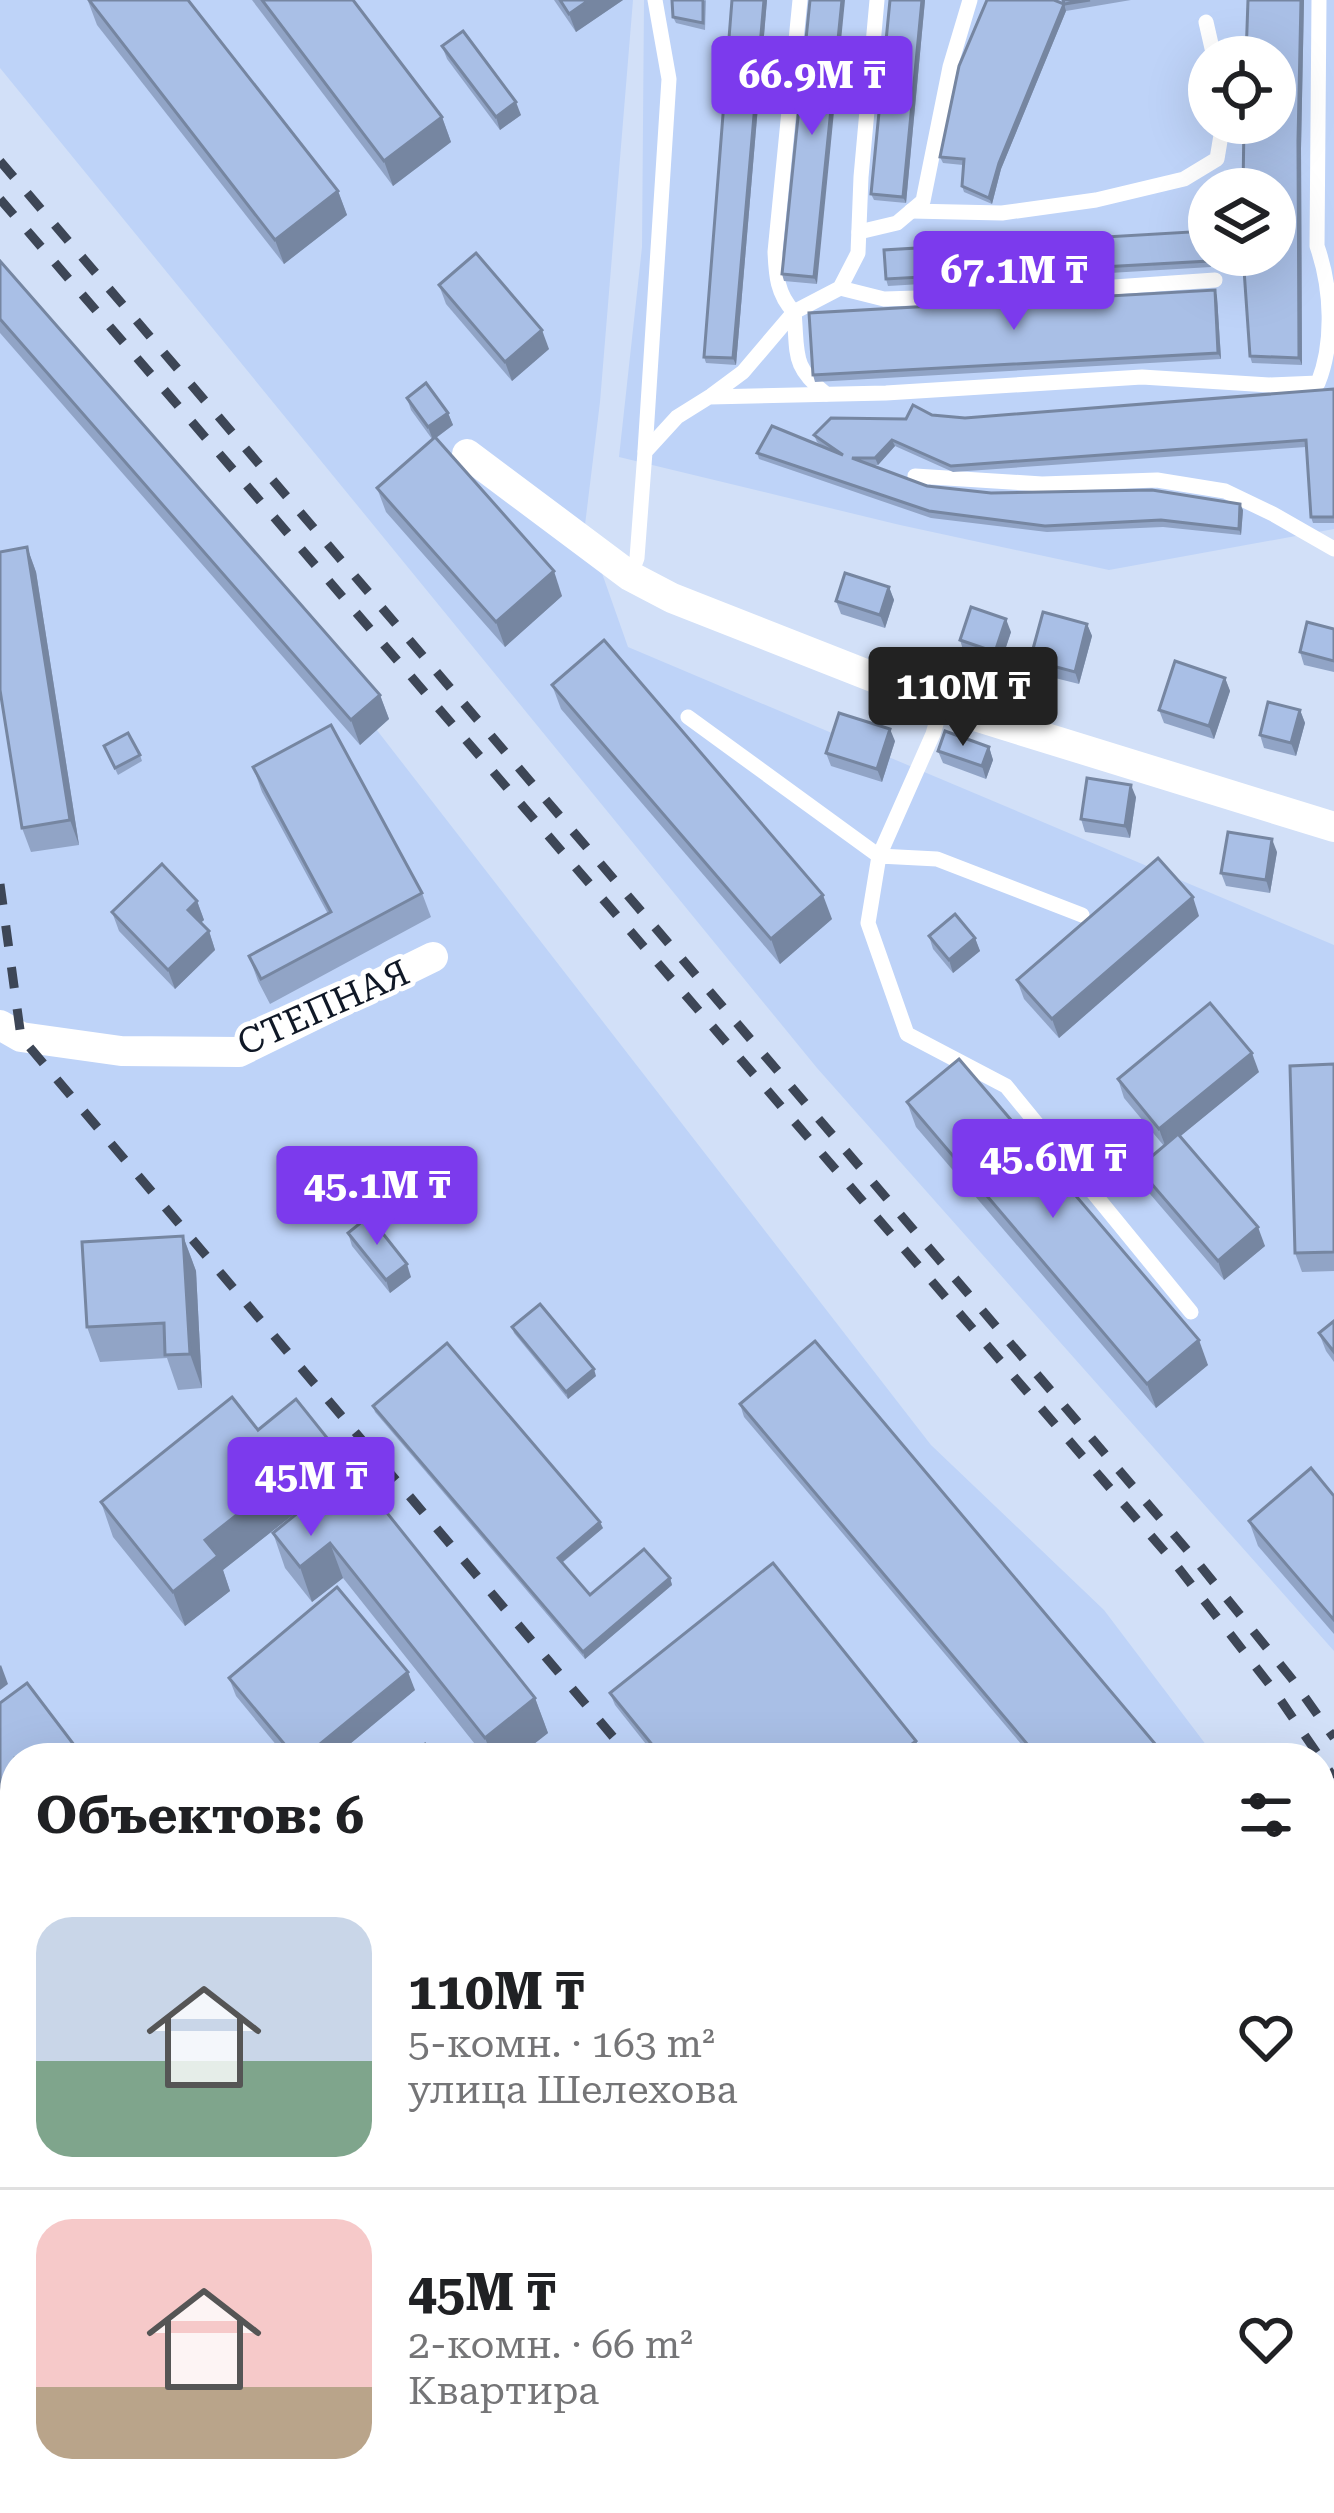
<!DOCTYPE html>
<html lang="ru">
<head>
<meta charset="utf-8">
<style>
	body { margin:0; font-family:"Roboto Serif",serif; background:#f6f6f6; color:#202124; height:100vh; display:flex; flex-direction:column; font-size:45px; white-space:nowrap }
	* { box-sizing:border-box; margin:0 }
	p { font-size:39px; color:#757577 }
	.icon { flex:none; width:66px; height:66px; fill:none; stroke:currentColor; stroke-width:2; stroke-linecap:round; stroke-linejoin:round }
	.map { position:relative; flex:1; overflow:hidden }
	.sheet { position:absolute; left:0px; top:1743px; width:1335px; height:771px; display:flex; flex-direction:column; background:#fff; border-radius:48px 48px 0 0; box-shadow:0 12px 48px #0002 }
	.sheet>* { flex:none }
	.controls { position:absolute; left:1188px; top:36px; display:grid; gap:24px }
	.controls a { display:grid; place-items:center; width:108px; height:108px; border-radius:50%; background:#fff; box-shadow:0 12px 48px #0002; font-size:60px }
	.price { position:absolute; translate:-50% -102px; padding:0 27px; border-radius:12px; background:#7c3aed; color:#fff; font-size:39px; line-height:78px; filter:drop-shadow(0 3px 6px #0008) }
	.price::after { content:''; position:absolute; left:50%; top:72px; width:36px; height:27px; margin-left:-18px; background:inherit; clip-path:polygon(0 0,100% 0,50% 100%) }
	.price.selected { background:#222; color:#fff }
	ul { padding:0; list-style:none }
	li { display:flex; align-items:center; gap:36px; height:300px; padding:0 36px }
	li+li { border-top:3px solid #e0e0e0 }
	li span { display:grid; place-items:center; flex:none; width:336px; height:240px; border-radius:36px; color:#555 }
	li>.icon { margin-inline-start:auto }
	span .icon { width:144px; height:144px; fill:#fffc; stroke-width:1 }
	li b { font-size:51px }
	h2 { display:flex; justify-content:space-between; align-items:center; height:144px; padding:0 36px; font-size:51px }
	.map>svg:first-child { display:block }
</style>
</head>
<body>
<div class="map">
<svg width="1334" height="2513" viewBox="0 0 1334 2513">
	<rect width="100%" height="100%" fill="#d2e0f8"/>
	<g fill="#bed3f8" fill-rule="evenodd">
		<polygon points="0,0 633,0 600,402 585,525 628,647 1334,945 1334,1651 817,1068 0,68"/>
		<path d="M 644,0 L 1334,0 L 1334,529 L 1109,570 L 900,525 L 619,457 L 642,247 ZM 1209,57 L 1275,57 L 1275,123 L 1209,123 ZM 1209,189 L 1275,189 L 1275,255 L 1209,255 Z"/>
		<polygon points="0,291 335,676 931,1445 1104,1610 1216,1758 15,1758 15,1941 0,1926"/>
		<polygon points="1320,1896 1334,1914 1334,2398 1320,2409"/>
		<polygon points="608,2499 1201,2499 1183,2513 623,2513"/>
	</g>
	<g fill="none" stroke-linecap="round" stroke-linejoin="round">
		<g stroke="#fff" stroke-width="15">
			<path d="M 800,0 L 775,252 C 776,275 777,294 794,312 C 798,354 791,366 826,394"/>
			<polyline points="1206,22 1214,57"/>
			<polyline points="911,211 1002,213 1096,200 1184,179 1217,159 1223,123"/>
			<polyline points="859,232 897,223 923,201 950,67 970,0"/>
			<polyline points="840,288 884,299 985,296 1215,280"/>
			<polyline points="712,395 743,372 794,312 840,288 858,253 861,177 877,0"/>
			<polyline points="645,451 669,79 655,0"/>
			<polyline points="915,476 1042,484 1157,480 1225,491 1273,514 1334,549"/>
			<path d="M 630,576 L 637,558 L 645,452 L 677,417 L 709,397 L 886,393 L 1142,377 L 1269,385 L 1318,383 C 1334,343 1332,289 1317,246 L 1319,0"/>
			<polyline points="688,717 879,856 933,734 942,704"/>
			<polyline points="1082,915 937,859 879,856 868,923 907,1034 1006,1086 1191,1312"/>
			<polyline points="0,2011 15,2028"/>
			<polyline points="433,2499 445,2513"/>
			<polyline points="1088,2499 1099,2513"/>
			<polyline points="493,2513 509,2499"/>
		</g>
		<g stroke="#fff" stroke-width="30">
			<polyline points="467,454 630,576 672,598 962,712 1334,827"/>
			<polyline points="0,1025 21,1037 121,1051 239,1052 433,957"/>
		</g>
		<g stroke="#fff" stroke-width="36">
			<polyline points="0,2327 15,2344"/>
			<polyline points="149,2499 161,2513"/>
		</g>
		<g stroke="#3d4656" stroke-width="9" stroke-dasharray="21 21" stroke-linecap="butt">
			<polyline points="0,161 1194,1558 1292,1679 1334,1738"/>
			<polyline points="0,199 1177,1566 1273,1689 1334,1778"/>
			<polyline points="0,884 21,1037 631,1758"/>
		</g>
	</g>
	<g fill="#91a4c6">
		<polygon points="252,0 353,0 442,117 451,142 393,186"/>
		<polygon points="554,0 623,0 576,32"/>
		<polygon points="706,0 705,30 676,23 673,17"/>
		<polygon points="732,0 767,0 736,365 706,363 704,357"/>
		<polygon points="810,0 817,284 784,281 782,274"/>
		<polygon points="890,0 925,0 906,203 874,200 871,194"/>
		<polygon points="1063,0 1131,0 1066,11 1001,169 992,204 964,192 962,186 963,165 943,163 940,157 1064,4"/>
		<polygon points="1248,0 1304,0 1301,148 1302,365 1252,363 1250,356"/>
		<polygon points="88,1 338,191 347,215 284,264 97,25"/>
		<polygon points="442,46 521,115 500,130 447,59"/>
		<polygon points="1207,231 1211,267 888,286 886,279"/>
		<polygon points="0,261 380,695 389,719 360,745 0,333"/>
		<polygon points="439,285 549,349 512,381 446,304"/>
		<polygon points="1215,290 1217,297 1221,359 815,382 813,375"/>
		<polygon points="1334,389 1334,523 1313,523 1311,517 1306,447 953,472 895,446 878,465 869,465 927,486 991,493 1243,510 1241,535 1163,527 1047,532 931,518 759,459 757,453 826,448 817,442 814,435 932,415 965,418"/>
		<polygon points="407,398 448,413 453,425 436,438 562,596 505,647 386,512 377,488 432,439 411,410"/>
		<polygon points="27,547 36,572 79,845 31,852 22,828"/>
		<polygon points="889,587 894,600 885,628 841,614 836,601"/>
		<polygon points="1087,624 1092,636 1079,684 1035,673 1030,660"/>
		<polygon points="1334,629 1334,672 1304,665 1300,652"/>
		<polygon points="1011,632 1000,665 964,653 960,640"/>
		<polygon points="1225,678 1230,691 1214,739 1164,723 1159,710"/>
		<polygon points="552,685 832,919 780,964 561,709"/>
		<polygon points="1300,710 1305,723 1296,756 1264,748 1260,735"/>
		<polygon points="895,741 882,782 831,766 826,753"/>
		<polygon points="104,746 140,755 142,761 118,775"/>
		<polygon points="989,747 993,760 986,779 943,763 938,751"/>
		<polygon points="253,767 422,893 431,917 270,1004 258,981 249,956 328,914 262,792"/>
		<polygon points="1136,797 1130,838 1085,832 1081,819"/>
		<polygon points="1277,852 1270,893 1226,886 1221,873"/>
		<polygon points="197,901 204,920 200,923 209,931 215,950 175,989 119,931 112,912"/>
		<polygon points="1199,916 1059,1038 1024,999 1017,980"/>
		<polygon points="929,936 975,938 980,951 953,973 933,949"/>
		<polygon points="1334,1064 1334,1271 1302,1272 1295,1253"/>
		<polygon points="1259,1072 1180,1136 1265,1246 1224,1280 1144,1187 1138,1168 1164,1146 1124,1098 1118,1079"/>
		<polygon points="907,1102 1208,1365 1156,1408 916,1127"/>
		<polygon points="348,1233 411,1277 390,1293 352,1246"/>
		<polygon points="183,1236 196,1271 202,1388 178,1390 167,1358 100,1362 87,1327"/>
		<polygon points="1334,1321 1334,1362 1326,1351 1319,1333"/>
		<polygon points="512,1327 596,1376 568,1399 514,1333"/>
		<polygon points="740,1404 1167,1758 1033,1758 744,1417"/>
		<polygon points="373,1406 603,1528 562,1563 590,1595 670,1578 672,1585 585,1659 375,1412"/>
		<polygon points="258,1430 535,1698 548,1733 516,1758 486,1758 343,1578 312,1602 285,1568 273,1533 299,1510 223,1570 230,1591 185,1626 113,1537 101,1502"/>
		<polygon points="1334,1496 1334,1634 1258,1546 1249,1521"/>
		<polygon points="229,1678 415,1690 333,1758 287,1758 236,1696"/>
		<polygon points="610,1693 916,1741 921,1753 915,1758 657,1758 615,1705"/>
		<polygon points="0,2022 15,2040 15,2139 0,2121"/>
		<polygon points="1334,2052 1334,2190 1325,2197 1334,2207 1334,2347 1320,2331 1320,2064"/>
		<polygon points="320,2499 397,2499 402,2513 332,2513"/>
		<polygon points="1005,2499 1039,2499 1022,2513 1017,2513"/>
	</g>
	<g fill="#7686a1">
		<polygon points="589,0 623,0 576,32 569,14"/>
		<polygon points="764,0 767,0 736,365 733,358"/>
		<polygon points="842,0 845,0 817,284 814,277"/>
		<polygon points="922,0 925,0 906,203 903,197"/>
		<polygon points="1301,0 1304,0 1301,148 1302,365 1299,358 1298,141"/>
		<polygon points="1064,4 1066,11 1001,169 992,204 989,198 999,163"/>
		<polygon points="516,102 521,115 500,130 496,117"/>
		<polygon points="442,117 451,142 393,186 384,161"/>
		<polygon points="338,191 347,215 284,264 275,240"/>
		<polygon points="1215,290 1217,297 1221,359 1218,353"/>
		<polygon points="542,330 549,349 512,381 505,362"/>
		<polygon points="448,413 453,425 433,440 428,427"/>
		<polygon points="892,440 895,446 878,465 875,458"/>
		<polygon points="1240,504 1243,510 1241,535 1239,529"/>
		<polygon points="27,547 36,572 79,845 70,820"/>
		<polygon points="554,571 562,596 505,647 496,622"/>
		<polygon points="889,587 894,600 885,628 880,615"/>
		<polygon points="1006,619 1011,632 1000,665 995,652"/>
		<polygon points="1087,624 1092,636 1079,684 1075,672"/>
		<polygon points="1225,678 1230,691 1214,739 1209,726"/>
		<polygon points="380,695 389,719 360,745 351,720"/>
		<polygon points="1300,710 1305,723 1296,756 1291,743"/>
		<polygon points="890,729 895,741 882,782 877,769"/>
		<polygon points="989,747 993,760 986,779 982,766"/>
		<polygon points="1131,785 1136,797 1130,838 1125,826"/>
		<polygon points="1272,839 1277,852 1270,893 1266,880"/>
		<polygon points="823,895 832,919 780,964 771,939"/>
		<polygon points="1193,897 1199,916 1059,1038 1052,1019"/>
		<polygon points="197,901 204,920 194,929 188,910"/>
		<polygon points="209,931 215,950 175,989 168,970"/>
		<polygon points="975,938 980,951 953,973 949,960"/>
		<polygon points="1252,1053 1259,1072 1166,1148 1159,1129"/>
		<polygon points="1258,1227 1265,1246 1224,1280 1218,1261"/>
		<polygon points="183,1236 196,1271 202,1388 190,1354"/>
		<polygon points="407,1264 411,1277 390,1293 386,1280"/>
		<polygon points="1199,1340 1208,1365 1156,1408 1147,1384"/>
		<polygon points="594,1369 596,1376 568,1399 566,1392"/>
		<polygon points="287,1475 299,1510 223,1570 230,1591 185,1626 173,1592 205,1540"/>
		<polygon points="600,1522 603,1528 560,1564 558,1558"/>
		<polygon points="330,1543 343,1578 312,1602 300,1567"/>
		<polygon points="670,1578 672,1585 585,1659 583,1652"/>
		<polygon points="1,1665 8,1684 0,1690 0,1666"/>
		<polygon points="408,1672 415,1690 333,1758 303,1758"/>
		<polygon points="535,1698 548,1733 516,1758 493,1758 485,1738"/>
		<polygon points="916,1741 921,1753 915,1758 894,1758"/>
		<polygon points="15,1782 15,1798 0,1809 0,1793"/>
		<polygon points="1334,1966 1334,1983 1320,1995 1320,1978"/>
		<polygon points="1334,2157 1334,2180 1329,2174 1334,2190 1320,2202 1320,2169"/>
		<polygon points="382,2499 397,2499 402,2513 366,2513"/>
		<polygon points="692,2499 703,2499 685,2513 679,2513 678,2511"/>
		<polygon points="897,2499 918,2499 900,2513 880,2513"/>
		<polygon points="1019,2499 1039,2499 1022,2513 1018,2513 1015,2503"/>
	</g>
	<g fill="#a9bfe6" stroke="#7686a1" stroke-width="3">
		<polygon points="89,0 188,0 338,191 275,240"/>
		<polygon points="262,0 353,0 442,117 384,161"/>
		<polygon points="560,0 589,0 569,14"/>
		<polygon points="672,0 703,0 703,23 673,17"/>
		<polygon points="732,0 764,0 733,358 704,357"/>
		<polygon points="810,0 842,0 814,277 782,274"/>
		<polygon points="890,0 922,0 903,197 871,194"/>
		<polygon points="987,0 1054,0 1064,4 999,163 989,198 962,186 964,159 940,157 959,66"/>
		<polygon points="1063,0 1090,0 1064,4"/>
		<polygon points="1248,0 1301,0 1298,141 1299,358 1250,356 1243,255 1275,255 1275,189 1243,189 1244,123 1275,123 1275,57 1246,57"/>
		<polygon points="463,31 516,102 496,117 442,46"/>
		<polygon points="1207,231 1209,261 886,279 884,250"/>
		<polygon points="476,253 542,330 505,362 439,285"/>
		<polygon points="0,261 380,695 351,720 0,319"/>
		<polygon points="1215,290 1218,353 813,375 809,313"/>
		<polygon points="426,383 448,413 428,427 407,398"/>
		<polygon points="1334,389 1334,517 1311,517 1306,440 951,466 892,440 875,458 852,458 927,486 991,493 1152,490 1240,504 1239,529 1161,520 1045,526 929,511 757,453 772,426 843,455 814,435 831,418 906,419 913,405 932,415 965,418"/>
		<polygon points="435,437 554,571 496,622 377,488"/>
		<polygon points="27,547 70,820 22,828 0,690 0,552"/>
		<polygon points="845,573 889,587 880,615 836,601"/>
		<polygon points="971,607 1006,619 995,652 960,640"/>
		<polygon points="1043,612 1087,624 1075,672 1030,660"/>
		<polygon points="1307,622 1334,629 1334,661 1300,652"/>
		<polygon points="604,640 823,895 771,939 552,685"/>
		<polygon points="1175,661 1225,678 1209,726 1159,710"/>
		<polygon points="1268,702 1300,710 1291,743 1260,735"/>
		<polygon points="839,713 890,729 877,769 826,753"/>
		<polygon points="331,725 422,893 261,979 249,956 331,912 253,767"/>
		<polygon points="945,731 989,747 982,766 938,751"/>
		<polygon points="128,733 140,755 115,768 104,746"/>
		<polygon points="1087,778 1131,785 1125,826 1081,819"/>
		<polygon points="1228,832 1272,839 1266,880 1221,873"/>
		<polygon points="1158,858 1193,897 1052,1019 1017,980"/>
		<polygon points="162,864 197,901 188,910 209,931 168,970 112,912"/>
		<polygon points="955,914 975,938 949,960 929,936"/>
		<polygon points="1210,1003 1252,1053 1159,1129 1118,1079"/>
		<polygon points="959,1059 1199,1340 1147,1384 907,1102"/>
		<polygon points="1334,1064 1334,1252 1295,1253 1290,1066"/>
		<polygon points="1178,1134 1258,1227 1218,1261 1138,1168"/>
		<polygon points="369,1216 407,1264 386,1280 348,1233"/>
		<polygon points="183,1236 190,1354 165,1355 164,1323 87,1327 82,1242"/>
		<polygon points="540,1304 594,1369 566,1392 512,1327"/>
		<polygon points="1334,1321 1334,1352 1319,1333"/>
		<polygon points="815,1341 1167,1758 1039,1758 740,1404"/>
		<polygon points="447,1343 600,1522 558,1558 590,1595 644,1549 670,1578 583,1652 373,1406"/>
		<polygon points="232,1397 258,1430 296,1399 535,1698 485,1738 330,1543 300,1567 273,1533 310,1503 287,1475 205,1540 218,1556 173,1592 101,1502"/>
		<polygon points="1311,1468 1334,1496 1334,1620 1249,1521"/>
		<polygon points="773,1563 916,1741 894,1758 663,1758 610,1693"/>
		<polygon points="337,1587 408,1672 303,1758 296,1758 229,1678"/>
		<polygon points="27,1683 84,1758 15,1758 15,1782 0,1793 0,1703"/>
		<polygon points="425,1744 435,1758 405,1758"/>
		<polygon points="1320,1915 1334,1931 1334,1966 1320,1978"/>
		<polygon points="0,2022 15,2040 15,2119 0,2101"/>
		<polygon points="1334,2052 1334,2157 1320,2169 1320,2064"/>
		<polygon points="1320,2191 1334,2207 1334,2333 1320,2316"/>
		<polygon points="0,2485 25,2513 0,2513"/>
		<polygon points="337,2499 382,2499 366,2513 348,2513"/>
		<polygon points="669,2499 692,2499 678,2511"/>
		<polygon points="836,2499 897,2499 880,2513 819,2513"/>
	</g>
	<g text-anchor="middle" stroke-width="10" stroke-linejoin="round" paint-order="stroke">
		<g font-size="36" fill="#101826" stroke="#fff">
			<text transform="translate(323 1007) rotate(-24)" y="13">СТЕПНАЯ</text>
		</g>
	</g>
</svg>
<div class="controls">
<a><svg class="icon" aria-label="locate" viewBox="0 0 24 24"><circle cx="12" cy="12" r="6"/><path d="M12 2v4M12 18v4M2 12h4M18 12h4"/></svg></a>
<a><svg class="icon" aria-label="layers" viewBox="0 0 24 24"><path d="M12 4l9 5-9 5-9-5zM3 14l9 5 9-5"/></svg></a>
</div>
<b class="price" style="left:812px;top:138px">66.9M ₸</b>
<b class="price" style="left:1014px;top:333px">67.1M ₸</b>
<b class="price selected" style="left:963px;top:749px">110M ₸</b>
<b class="price" style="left:1053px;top:1221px">45.6M ₸</b>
<b class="price" style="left:377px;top:1248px">45.1M ₸</b>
<b class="price" style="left:311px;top:1539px">45M ₸</b>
<section class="sheet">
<h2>Объектов: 6<svg class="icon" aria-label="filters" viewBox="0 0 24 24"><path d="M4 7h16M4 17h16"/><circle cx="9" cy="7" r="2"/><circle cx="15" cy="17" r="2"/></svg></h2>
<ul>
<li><span style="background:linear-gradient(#c9d6e8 60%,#7fa58c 0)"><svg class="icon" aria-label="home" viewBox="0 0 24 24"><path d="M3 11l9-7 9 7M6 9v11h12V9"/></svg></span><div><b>110M ₸</b><p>5-комн. · 163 m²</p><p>улица Шелехова</p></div><svg class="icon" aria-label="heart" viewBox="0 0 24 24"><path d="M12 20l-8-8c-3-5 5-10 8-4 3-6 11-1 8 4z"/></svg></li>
<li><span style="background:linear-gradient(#f6c9c9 70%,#b9a48a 0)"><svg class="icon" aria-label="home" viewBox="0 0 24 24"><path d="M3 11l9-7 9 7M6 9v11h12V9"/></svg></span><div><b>45M ₸</b><p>2-комн. · 66 m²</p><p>Квартира</p></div><svg class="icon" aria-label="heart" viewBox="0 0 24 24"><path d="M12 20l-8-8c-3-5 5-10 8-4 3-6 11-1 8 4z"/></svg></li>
</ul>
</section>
</div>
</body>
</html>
